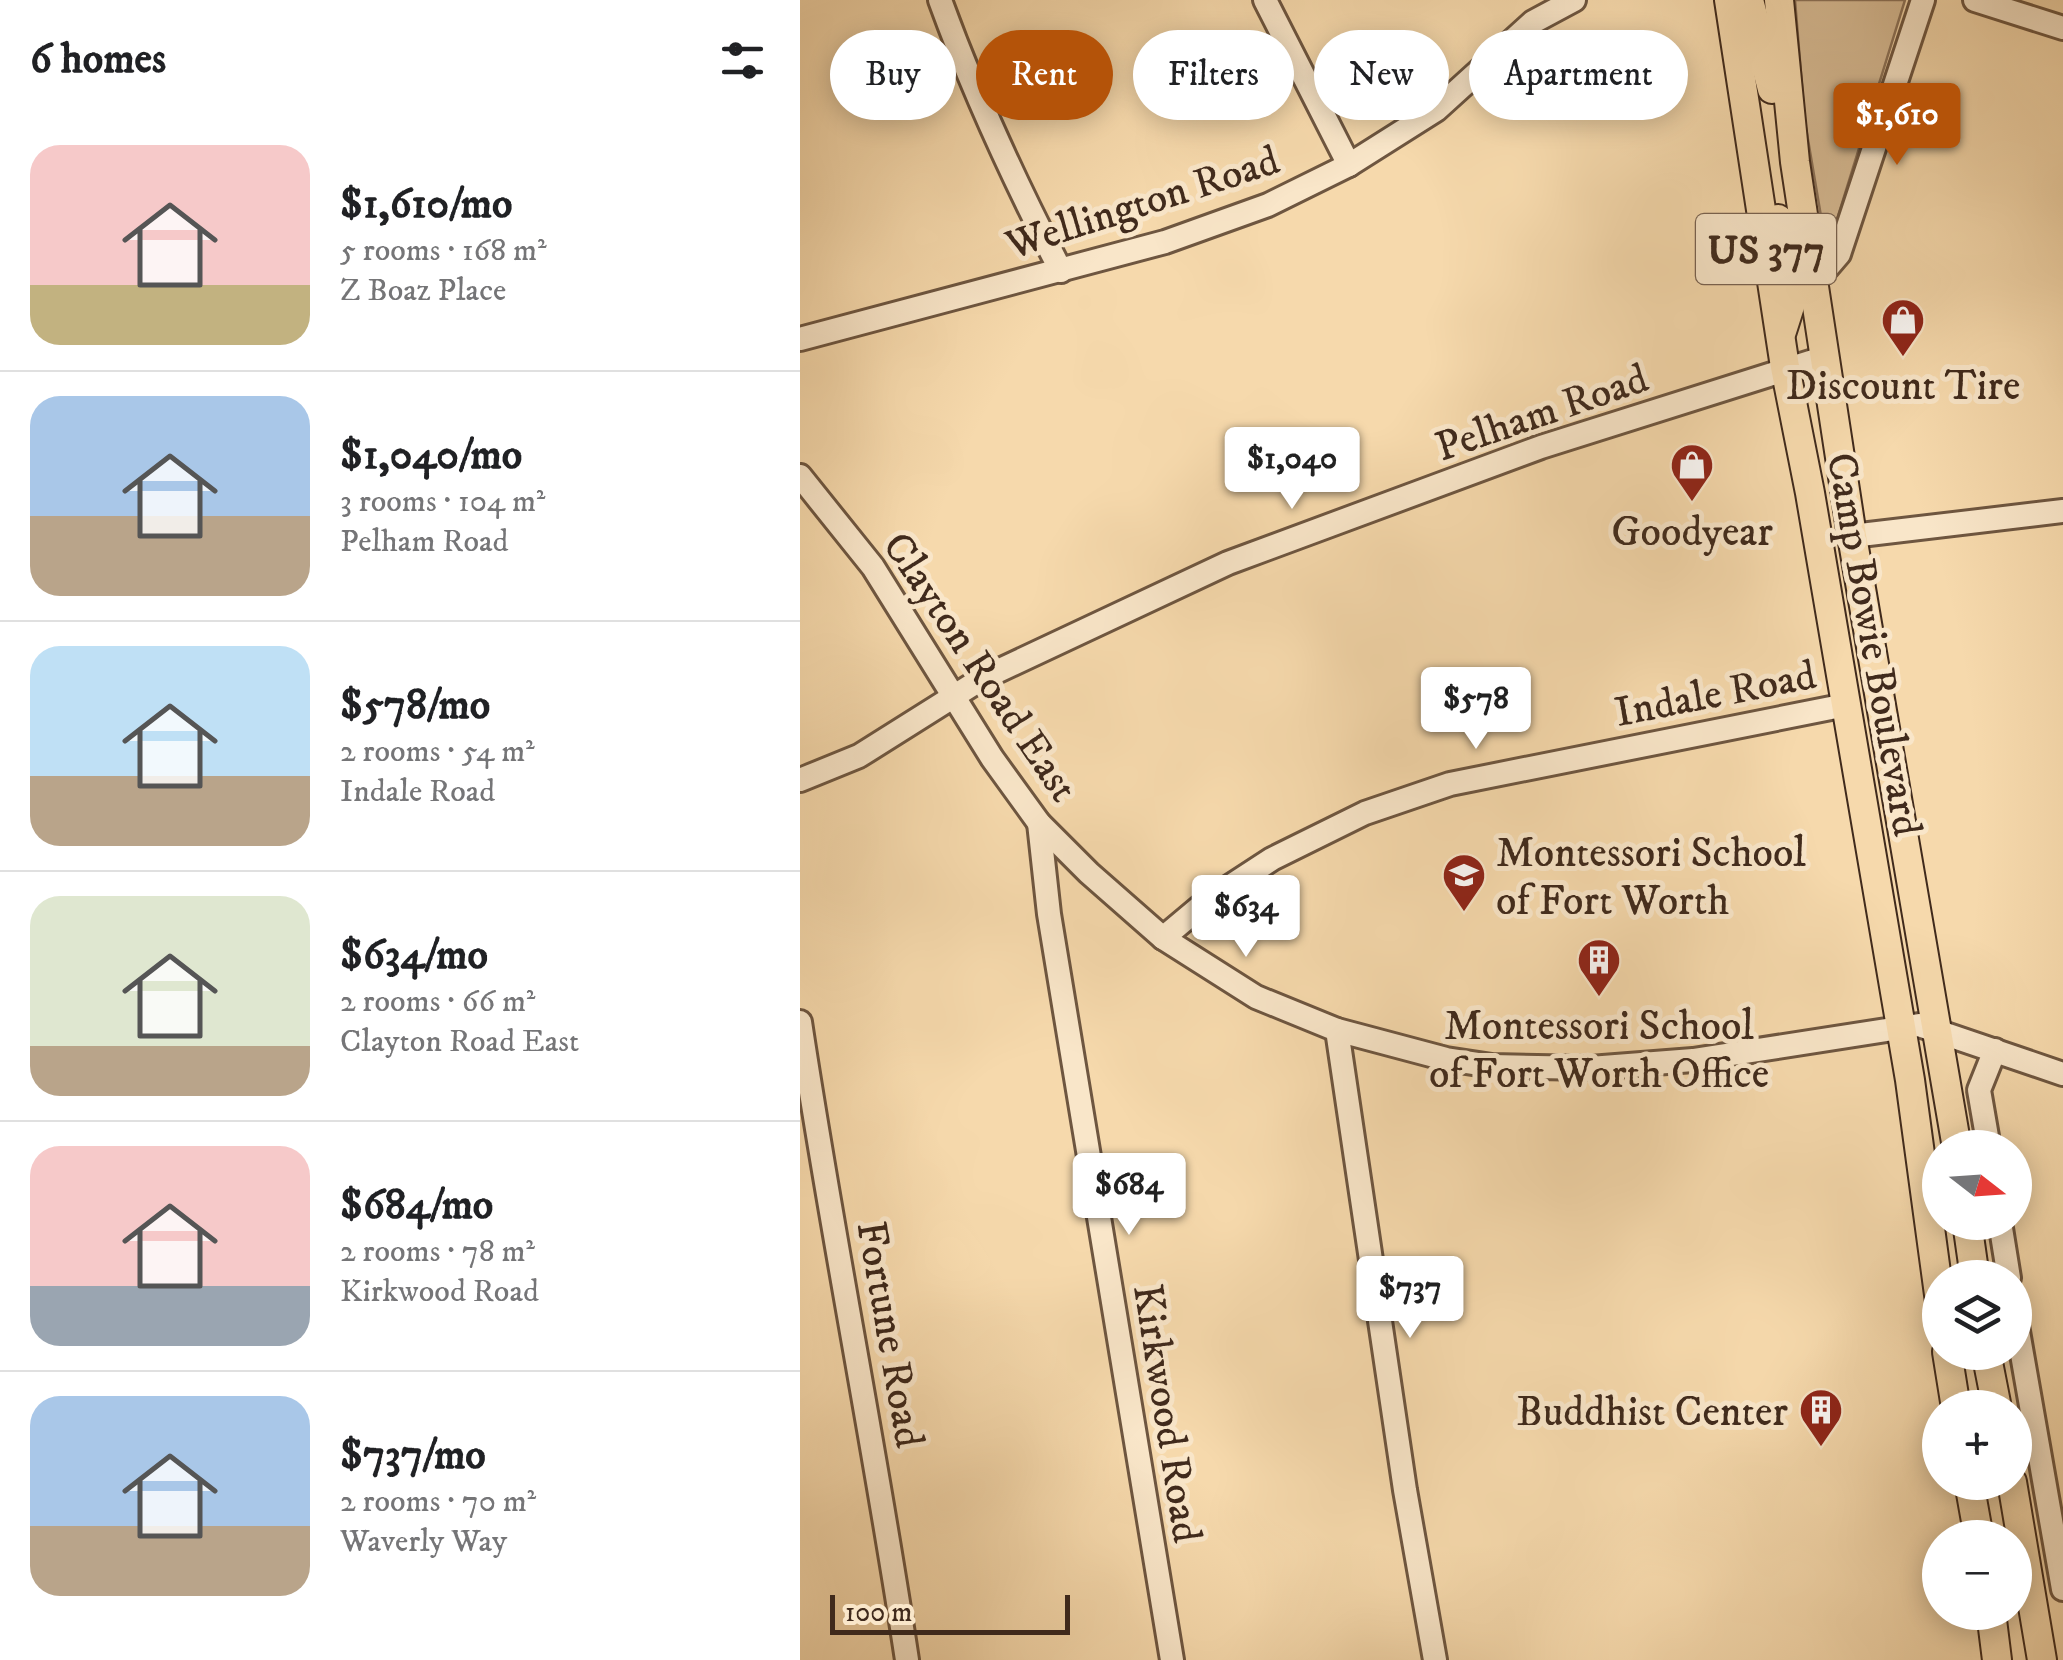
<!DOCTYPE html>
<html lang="en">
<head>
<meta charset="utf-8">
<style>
	body { margin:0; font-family:"IM FELL DW Pica",serif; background:#f6f6f6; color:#202124; height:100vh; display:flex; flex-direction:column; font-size:38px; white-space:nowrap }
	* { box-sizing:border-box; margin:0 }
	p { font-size:32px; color:#757577 }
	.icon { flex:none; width:55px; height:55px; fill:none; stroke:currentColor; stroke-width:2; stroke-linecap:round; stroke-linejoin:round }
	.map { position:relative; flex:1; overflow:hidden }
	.panel { display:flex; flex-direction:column; background:#fff; width:800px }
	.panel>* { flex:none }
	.guide { position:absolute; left:30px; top:30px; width:950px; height:90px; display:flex; gap:20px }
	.needle { width:65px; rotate:107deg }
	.controls { position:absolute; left:1122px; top:1130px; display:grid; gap:20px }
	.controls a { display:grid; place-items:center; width:110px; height:110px; border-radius:50%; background:#fff; box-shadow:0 5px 25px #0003; font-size:50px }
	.scale { position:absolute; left:30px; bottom:25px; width:240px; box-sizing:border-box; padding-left:10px; border:5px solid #402a1c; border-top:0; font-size:28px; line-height:35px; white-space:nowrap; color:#402a1c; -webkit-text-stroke:8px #f9e6c9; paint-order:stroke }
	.price { position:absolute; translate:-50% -85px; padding:0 22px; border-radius:10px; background:#fff; color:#222; font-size:32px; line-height:65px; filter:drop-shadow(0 2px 5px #0008) }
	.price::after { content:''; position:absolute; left:50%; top:60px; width:30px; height:22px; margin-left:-15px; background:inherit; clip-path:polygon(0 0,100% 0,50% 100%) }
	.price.selected { background:#b45309; color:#fff }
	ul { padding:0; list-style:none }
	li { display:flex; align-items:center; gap:30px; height:250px; padding:0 30px }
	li+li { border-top:2px solid #e0e0e0 }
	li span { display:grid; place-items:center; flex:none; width:280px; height:200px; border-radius:30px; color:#555 }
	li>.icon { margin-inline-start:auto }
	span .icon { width:120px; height:120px; fill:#fffc; stroke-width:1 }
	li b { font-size:42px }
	h2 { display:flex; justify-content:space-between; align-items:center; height:120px; padding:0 30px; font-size:42px }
	.pill { padding:0 35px; border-radius:45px; background:#fff; box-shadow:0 5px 25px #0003; font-size:35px; line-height:90px }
	.pill.selected { background:#b45309; color:#fff }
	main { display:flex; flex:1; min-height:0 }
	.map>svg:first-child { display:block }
</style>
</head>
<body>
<main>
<section class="panel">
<h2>6 homes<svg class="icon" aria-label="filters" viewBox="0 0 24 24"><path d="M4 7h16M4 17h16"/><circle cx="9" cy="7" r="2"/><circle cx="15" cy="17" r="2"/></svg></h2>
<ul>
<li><span style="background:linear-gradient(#f6c9c9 70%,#c2b280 0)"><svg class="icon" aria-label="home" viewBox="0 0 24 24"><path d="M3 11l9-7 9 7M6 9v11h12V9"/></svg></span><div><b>$1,610/mo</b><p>5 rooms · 168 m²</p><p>Z Boaz Place</p></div></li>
<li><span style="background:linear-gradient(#a9c7e8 60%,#b9a48a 0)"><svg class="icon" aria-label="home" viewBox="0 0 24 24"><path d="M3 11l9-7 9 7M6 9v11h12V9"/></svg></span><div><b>$1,040/mo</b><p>3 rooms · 104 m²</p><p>Pelham Road</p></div></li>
<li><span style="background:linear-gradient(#bfe0f5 65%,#b9a48a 0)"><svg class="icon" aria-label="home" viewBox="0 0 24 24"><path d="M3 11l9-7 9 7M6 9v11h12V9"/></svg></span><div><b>$578/mo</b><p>2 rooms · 54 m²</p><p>Indale Road</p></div></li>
<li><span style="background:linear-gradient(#dfe7d0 75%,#b9a48a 0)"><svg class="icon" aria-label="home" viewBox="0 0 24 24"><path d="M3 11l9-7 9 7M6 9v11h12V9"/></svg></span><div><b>$634/mo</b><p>2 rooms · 66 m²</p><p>Clayton Road East</p></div></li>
<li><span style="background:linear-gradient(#f6c9c9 70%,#9aa5b1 0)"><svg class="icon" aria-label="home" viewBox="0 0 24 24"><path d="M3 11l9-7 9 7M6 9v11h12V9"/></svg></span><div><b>$684/mo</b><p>2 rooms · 78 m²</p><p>Kirkwood Road</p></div></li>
<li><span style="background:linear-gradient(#a9c7e8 65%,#b9a48a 0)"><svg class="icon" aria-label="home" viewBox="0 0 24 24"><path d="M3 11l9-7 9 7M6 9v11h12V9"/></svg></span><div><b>$737/mo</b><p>2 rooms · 70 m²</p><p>Waverly Way</p></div></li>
</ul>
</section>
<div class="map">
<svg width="1263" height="1660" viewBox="0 0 1263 1660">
	<rect width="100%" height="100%" fill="#f6d9ac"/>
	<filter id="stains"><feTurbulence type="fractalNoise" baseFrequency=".002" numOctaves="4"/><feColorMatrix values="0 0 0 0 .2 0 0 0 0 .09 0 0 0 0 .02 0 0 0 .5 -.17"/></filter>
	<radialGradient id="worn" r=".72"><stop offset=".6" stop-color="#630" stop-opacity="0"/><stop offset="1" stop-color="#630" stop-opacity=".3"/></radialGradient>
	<polygon fill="#d7bb94" stroke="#8c7258" stroke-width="2.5" points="995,0 1105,0 1034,229 1024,234 1005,122"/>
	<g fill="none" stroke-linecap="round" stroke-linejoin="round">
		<g stroke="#6e5640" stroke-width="28">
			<g id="minor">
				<path d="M 140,0 C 174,94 215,182 261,271"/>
				<polyline points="465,0 549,165"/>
				<polyline points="1175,0 1263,28"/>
				<polyline points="1012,266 1027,268 1039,254 1123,0"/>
				<polyline points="0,339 365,242 468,205 549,165 636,110 733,22 774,0"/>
				<polyline points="0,476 73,567 192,758 239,823 289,873 363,938 456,997 537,1030 646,1059 692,1066 790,1068 893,1060 1119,1025 1263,1074"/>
				<polyline points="1052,536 1263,511"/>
				<polyline points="0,780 59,756 183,678 428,563 741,447 1026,357"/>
				<polyline points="239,823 249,914 372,1660"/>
				<polyline points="363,938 406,902 472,859 565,813 650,784 1046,705"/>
				<path d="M 0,1022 C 32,1235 75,1447 107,1660"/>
				<polyline points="537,1030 605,1490 635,1660"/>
				<polyline points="1189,1148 1179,1090 1195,1050"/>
				<polyline points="1200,1222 1209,1278"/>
				<polyline points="1215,1314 1263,1589"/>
			</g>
		</g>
		<g stroke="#402a1c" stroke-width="32">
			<g id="major">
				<polyline points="929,0 985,367 1010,493 1110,1080 1140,1302"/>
				<polyline points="949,0 972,89"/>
				<polyline points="979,0 995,162 1052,536 1157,1148"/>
				<path d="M 978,219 C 983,246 986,255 1012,266 L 997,284 L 982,331"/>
				<polyline points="1167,1222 1175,1278"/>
				<polyline points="1147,1352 1156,1408"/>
				<polyline points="1186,1352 1197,1408"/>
				<polyline points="1169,1482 1179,1538"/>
				<polyline points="1212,1482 1242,1660"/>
				<polyline points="1191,1612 1197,1660"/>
			</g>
		</g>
		<use href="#minor" stroke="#f9e6c9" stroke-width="22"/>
		<use href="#major" stroke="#f6d9ac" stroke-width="28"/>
	</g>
	<defs>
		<g id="shop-pin" transform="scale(2.25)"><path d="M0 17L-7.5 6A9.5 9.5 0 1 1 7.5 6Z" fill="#8f2418" stroke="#f9e6c9"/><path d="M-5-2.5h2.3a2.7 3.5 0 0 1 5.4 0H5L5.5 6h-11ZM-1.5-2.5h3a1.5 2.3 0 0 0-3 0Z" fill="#fff"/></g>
		<g id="school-pin" transform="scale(2.25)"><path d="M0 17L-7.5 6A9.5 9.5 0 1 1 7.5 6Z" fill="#8f2418" stroke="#f9e6c9"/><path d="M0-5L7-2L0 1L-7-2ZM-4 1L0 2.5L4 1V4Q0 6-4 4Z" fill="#fff"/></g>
		<g id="building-pin" transform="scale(2.25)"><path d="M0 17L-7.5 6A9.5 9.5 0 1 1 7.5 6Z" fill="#8f2418" stroke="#f9e6c9"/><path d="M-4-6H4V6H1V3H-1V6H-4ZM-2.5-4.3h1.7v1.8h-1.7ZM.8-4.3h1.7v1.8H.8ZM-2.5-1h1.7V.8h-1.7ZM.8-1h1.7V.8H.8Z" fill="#fff"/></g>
	</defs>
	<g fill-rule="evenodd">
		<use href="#shop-pin" x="1103" y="320"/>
		<use href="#shop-pin" x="892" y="465"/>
		<use href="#school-pin" x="664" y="875"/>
		<use href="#building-pin" x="799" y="960"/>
		<use href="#building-pin" x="1021" y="1410"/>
	</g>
	<g text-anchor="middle" stroke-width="10" stroke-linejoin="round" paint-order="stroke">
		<rect fill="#f9e6c9" stroke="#786250" stroke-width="2.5" x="896" y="214" width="140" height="70" rx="8"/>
		<g font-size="40" font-weight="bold" fill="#402a1c">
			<text x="966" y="263">US 377</text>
		</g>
		<g font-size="42" fill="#402a1c" stroke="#f9e6c9">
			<text transform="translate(342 201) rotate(-18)" y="15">Wellington Road</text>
			<text transform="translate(741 411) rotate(-19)" y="15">Pelham Road</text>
			<text transform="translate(1076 644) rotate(80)" y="15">Camp Bowie Boulevard</text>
			<text transform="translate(182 666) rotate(56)" y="15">Clayton Road East</text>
			<text transform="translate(915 692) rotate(-11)" y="15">Indale Road</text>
			<text transform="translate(92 1334) rotate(80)" y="15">Fortune Road</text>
			<text transform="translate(369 1413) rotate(81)" y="15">Kirkwood Road</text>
		</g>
		<g font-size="42" fill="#402a1c" stroke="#f9e6c9">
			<text x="1103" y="399">Discount Tire</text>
			<text x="892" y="545">Goodyear</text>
			<text x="696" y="866" text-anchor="start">Montessori School<tspan x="696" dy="48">of Fort Worth</tspan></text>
			<text x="799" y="1039">Montessori School<tspan x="799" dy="48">of Fort Worth Office</tspan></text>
			<text x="988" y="1425" text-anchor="end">Buddhist Center</text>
		</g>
	</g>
	<rect width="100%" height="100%" filter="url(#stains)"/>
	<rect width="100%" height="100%" fill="url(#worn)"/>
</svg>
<div class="controls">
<a><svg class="needle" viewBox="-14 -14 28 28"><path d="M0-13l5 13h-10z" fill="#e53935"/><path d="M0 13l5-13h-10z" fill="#757577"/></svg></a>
<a><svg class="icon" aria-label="layers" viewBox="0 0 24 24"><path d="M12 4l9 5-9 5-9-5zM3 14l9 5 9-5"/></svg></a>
<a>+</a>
<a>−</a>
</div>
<div class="scale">100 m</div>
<b class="price selected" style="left:1097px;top:168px">$1,610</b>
<b class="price" style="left:492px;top:512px">$1,040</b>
<b class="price" style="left:676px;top:752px">$578</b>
<b class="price" style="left:446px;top:960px">$634</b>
<b class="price" style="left:329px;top:1238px">$684</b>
<b class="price" style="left:610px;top:1341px">$737</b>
<div class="guide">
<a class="pill">Buy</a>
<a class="pill selected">Rent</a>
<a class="pill">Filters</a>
<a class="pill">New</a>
<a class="pill">Apartment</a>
</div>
</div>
</main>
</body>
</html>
